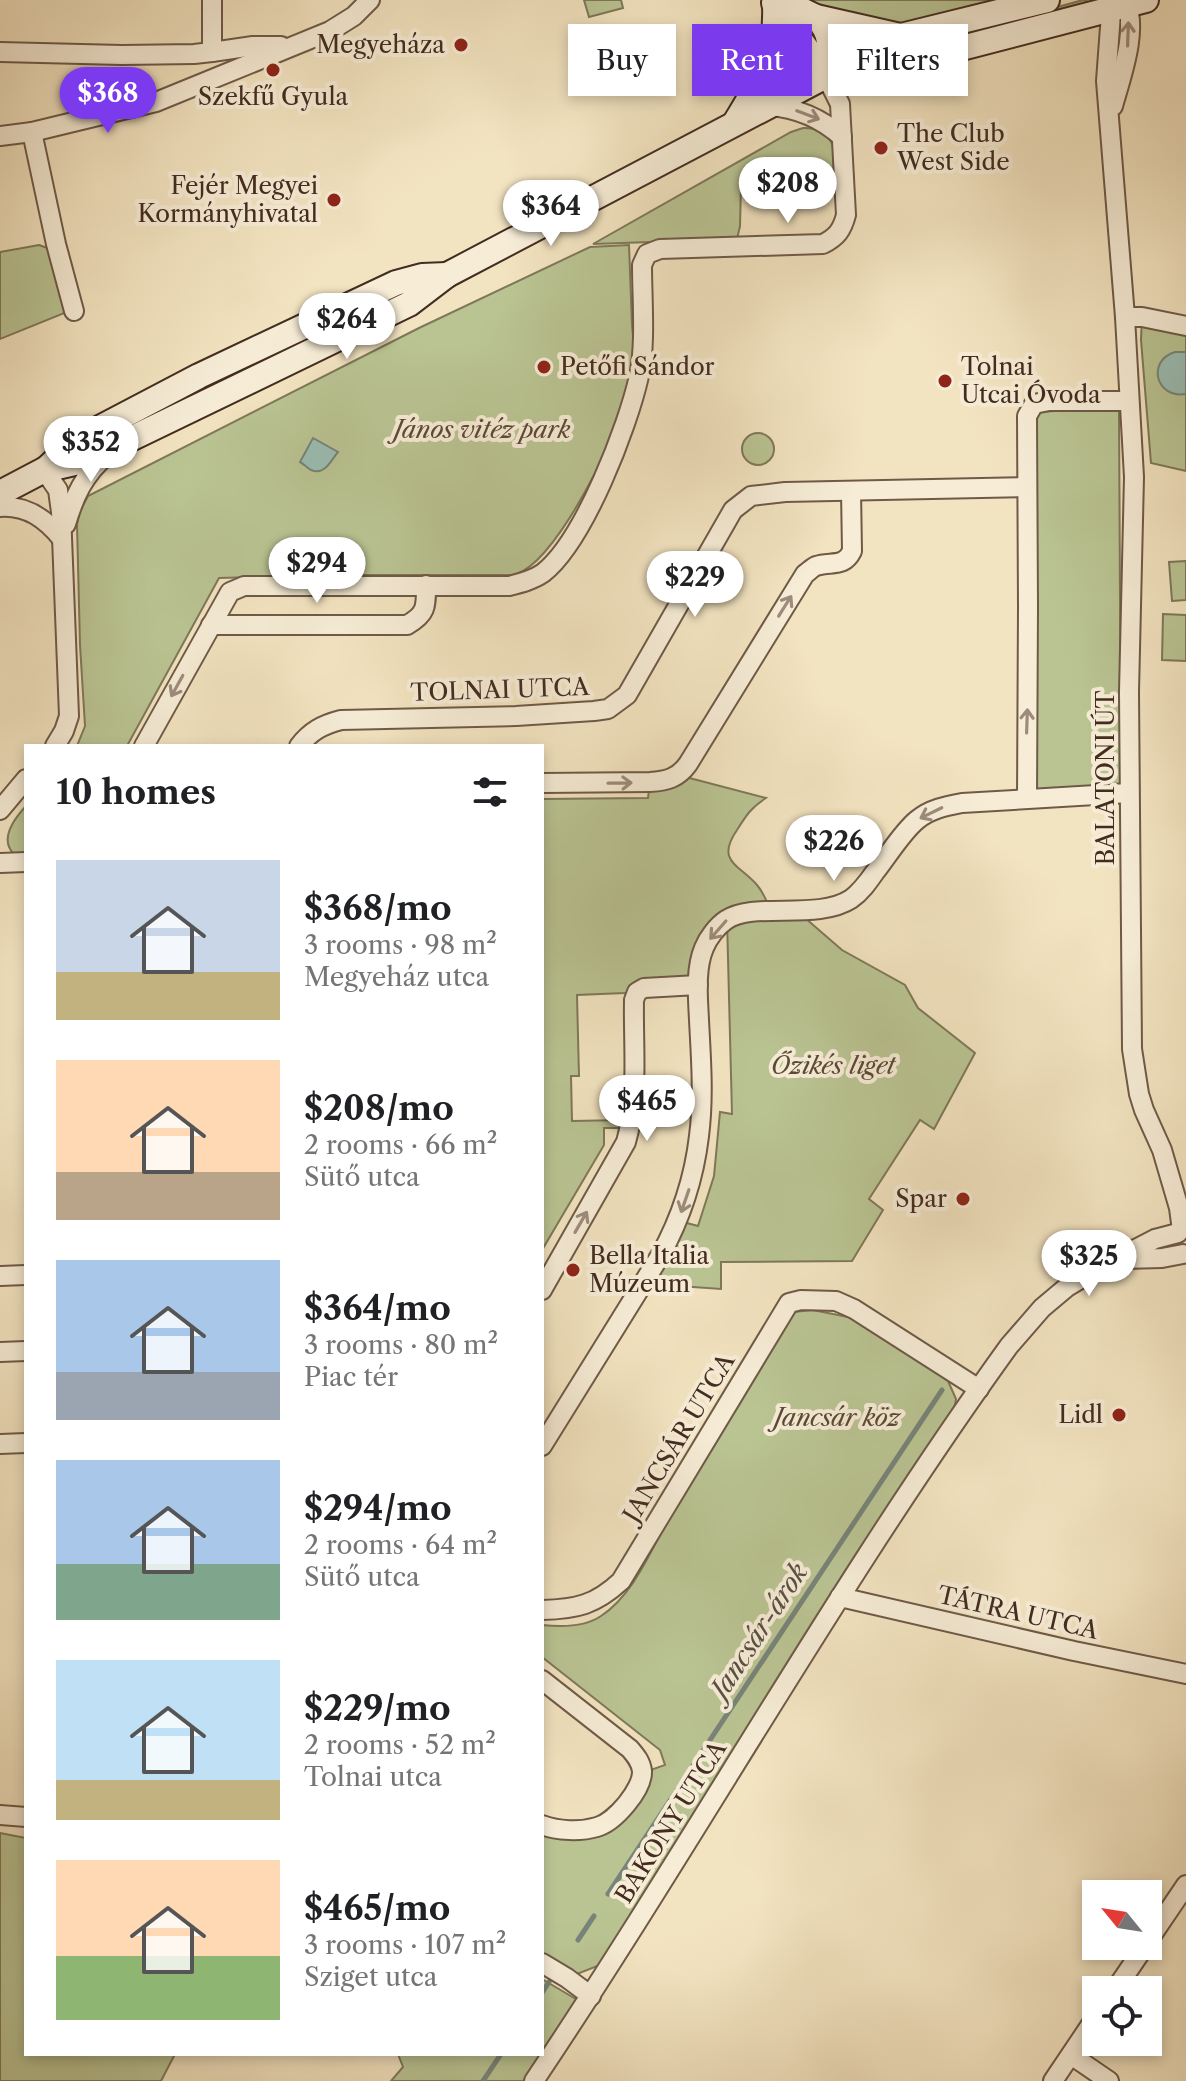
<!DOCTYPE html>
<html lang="en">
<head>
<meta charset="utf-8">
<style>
	body { margin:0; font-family:"Libre Caslon Text",serif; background:#f6f6f6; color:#202124; height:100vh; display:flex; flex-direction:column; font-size:30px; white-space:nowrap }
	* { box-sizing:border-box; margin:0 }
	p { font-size:26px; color:#757577 }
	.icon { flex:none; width:44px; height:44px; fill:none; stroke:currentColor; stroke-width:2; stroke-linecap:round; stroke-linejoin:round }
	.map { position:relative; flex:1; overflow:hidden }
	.details { position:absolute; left:24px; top:744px; width:520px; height:1312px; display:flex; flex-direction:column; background:#fff; border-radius:0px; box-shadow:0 4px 12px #0003 }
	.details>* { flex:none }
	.banner { position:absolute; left:568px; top:24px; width:498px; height:72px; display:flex; gap:16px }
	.needle { width:52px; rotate:300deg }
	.controls { position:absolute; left:1082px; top:1880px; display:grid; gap:16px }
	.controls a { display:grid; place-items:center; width:80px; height:80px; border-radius:0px; background:#fff; box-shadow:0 4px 12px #0003; font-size:40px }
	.price { position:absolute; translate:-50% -68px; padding:0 18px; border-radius:28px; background:#fff; color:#222; font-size:26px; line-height:52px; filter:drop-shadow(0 2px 4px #0008) }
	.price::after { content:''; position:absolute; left:50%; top:48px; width:24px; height:18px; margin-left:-12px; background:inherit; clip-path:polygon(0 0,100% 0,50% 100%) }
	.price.on { background:#7c3aed; color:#fff }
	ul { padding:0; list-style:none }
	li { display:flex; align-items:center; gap:24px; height:200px; padding:0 32px }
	li span { display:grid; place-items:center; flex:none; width:224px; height:160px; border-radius:0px; color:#555 }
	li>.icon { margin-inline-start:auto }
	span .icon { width:96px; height:96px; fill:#fffc; stroke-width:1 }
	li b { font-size:34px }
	h2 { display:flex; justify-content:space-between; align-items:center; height:96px; padding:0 32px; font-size:34px }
	.chip { padding:0 28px; border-radius:0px; background:#fff; box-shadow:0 4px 12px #0003; font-size:28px; line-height:72px }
	.chip.on { background:#7c3aed; color:#fff }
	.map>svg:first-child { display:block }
</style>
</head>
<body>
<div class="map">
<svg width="1186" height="2081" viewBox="0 0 1186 2081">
	<rect width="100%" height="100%" fill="#f3e4c1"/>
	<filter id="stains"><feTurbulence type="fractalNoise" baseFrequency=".0025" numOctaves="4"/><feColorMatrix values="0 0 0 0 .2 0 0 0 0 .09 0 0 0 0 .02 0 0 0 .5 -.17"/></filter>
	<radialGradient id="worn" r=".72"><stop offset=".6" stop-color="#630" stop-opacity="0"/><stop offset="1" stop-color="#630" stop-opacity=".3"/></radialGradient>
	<g fill="#bac493" stroke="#7e785a" stroke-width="2">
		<polygon points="584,0 621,0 623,8 589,17"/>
		<polygon points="798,0 1010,0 897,26"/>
		<polygon points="1083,0 1090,2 866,65 861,61"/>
		<path d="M 803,128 C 839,127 836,159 837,185 L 741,186 L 740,226 L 737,239 L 593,244 L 791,132 Z"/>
		<polygon points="39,245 53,250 67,312 0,339 0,252"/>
		<path d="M 629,245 C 630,272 631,298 632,325 C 633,337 635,350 633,362 C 628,387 620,415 611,439 C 598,471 547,572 511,575 L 323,575 L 219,578 L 127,746 L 77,746 L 85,726 L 80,645 L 77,524 L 80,511 L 88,496 L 419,328 L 590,247 Z"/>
		<polygon points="1142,317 1186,327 1186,471 1151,463 1141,340"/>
		<polygon points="1119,408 1121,788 1032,793 1035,412"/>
		<circle cx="758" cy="449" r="16"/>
		<polygon points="1186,561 1186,600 1172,601 1169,562"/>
		<polygon points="1163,614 1186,615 1186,661 1162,660"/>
		<path d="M 678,775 L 766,798 C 751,808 747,814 737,830 C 715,862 740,865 757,885 C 763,892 766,899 769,907 L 724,914 L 698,985 L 625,993 L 577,995 L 579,1076 L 571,1076 L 572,1121 L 623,1120 L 619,1128 L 604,1128 L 604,1145 L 542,1250 L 542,799 L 648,798 L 650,782 Z"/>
		<path d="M 26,806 L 26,853 L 13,853 C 0,839 14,819 26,806 Z"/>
		<path d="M 797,911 L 842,950 L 905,985 L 918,1008 L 975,1053 L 934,1129 L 920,1120 L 869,1199 L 883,1210 L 852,1261 L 721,1262 L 721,1289 L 664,1285 C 651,1261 670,1241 683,1222 L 698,1226 L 714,1176 L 720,1112 L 732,1114 L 727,919 Z"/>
		<path d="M 813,1310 L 858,1319 L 928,1365 L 948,1381 L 956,1399 L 954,1411 L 600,1965 L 567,1978 L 542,1963 L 542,1825 L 598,1827 L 642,1773 L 665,1765 L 660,1750 L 542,1657 L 542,1625 C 561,1627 585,1627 601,1616 C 635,1594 653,1545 673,1511 C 712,1444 753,1378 793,1312 Z"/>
		<polygon points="0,1833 26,1838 26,2054 175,2054 161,2081 0,2081"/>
		<polygon points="542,1979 591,2008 542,2081 391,2081 403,2067 398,2054 542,2054"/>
	</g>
	<g fill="#9bbeb4" stroke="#788479" stroke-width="2">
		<path d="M 1175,352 L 1186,352 L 1186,394 C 1156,399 1146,361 1175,352 Z"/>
		<path d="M 313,438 L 338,452 C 331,460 325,476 311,470 C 307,468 304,464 300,462 Z"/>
	</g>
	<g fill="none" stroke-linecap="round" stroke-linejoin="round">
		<g stroke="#788479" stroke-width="5">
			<polyline points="608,1894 942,1390"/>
			<polyline points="578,1940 594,1916"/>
			<polyline points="542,1993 549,1982"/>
			<polyline points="483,2081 501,2054"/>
		</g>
		<g stroke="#6f5a48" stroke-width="22">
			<g id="street">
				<polyline points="212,0 212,52 253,46 281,46"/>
				<polyline points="1112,0 1106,81 1125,317 1134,477 1129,692 1132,1049 1139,1094 1144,1110 1162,1150 1179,1208 1181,1223"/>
				<polyline points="0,52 122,55 194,54 212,52"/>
				<path d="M 769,106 C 798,108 821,118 842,137"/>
				<path d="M 1113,106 C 1121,77 1139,29 1125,0"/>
				<polyline points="32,132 56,244 74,311"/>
				<polyline points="0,136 32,132 156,102 330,31 354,16 370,0"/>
				<polyline points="1125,317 1142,317 1186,326"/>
				<polyline points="44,470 58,490 61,512 69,716 64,731 55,746"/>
				<path d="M 0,507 C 27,505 46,519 62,539"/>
				<path d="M 66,524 C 74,497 84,474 107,455"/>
				<path d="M 211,625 L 407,625 C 427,614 426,606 426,585"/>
				<path d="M 144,746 L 230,592 L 244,586 L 509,586 C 521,583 533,580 543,573 C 584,541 628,426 639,376 C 646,345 642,298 642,265 L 647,254 L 660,249 L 823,244 C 837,237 842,230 846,215 L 840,104 L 826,76"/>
				<path d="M 299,746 C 311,731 322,725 341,720 L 516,716 L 594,711 L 608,709 L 627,695 L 733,510 L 751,496 L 785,492 L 1026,487"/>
				<path d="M 542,783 L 650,782 C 667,781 678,778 688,764 L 805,574 C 808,572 813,567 816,566 C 831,561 844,568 852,551 L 851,491"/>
				<polyline points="1027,799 1028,607 1027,416 1034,404 1049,401 1128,401"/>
				<polyline points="0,810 26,779"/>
				<polyline points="0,863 26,862"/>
				<polyline points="1123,1259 1162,1258 1183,1254"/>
				<polyline points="0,1276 26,1275"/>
				<path d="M 542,1290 L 626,1142 C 639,1097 633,1046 634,1000 L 637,992 L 644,988 L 698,985"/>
				<polyline points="0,1352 26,1351"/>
				<polyline points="0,1444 26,1443"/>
				<path d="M 542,1446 L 660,1256 C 681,1218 694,1179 699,1136 C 704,1097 701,1059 699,1020 C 698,998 695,969 704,948 C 708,938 717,926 726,920 C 754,901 817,921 851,899 C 861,892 868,882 875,872 C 887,857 903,831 917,820 C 930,809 946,806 962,803 L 1129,793"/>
				<polyline points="840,1597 1074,1651 1186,1674"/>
				<path d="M 542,1610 C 577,1609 595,1605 621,1581 L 789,1303 L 801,1300 L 836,1301 L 854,1309 L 979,1389"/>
				<path d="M 542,1680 L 630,1749 C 636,1756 641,1762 642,1771 C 643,1789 615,1822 597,1827 C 580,1832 558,1831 542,1825"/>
				<polyline points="0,1815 26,1817"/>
				<polyline points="1148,1941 1186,1885"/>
				<polyline points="542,1963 567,1978 591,1996"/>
				<polyline points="1115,1990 1145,1946"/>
				<polyline points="1071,2055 1109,2081"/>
				<path d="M 534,2081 C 696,1839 838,1583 1009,1346 L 1042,1308 L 1067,1287 L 1097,1269 L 1155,1239 L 1178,1233"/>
				<polyline points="1053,2081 1096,2017"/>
			</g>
		</g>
		<g stroke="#432c20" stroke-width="28">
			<g id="secondary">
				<polyline points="781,0 816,17 900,36"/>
				<polyline points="774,3 826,76"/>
				<path d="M 816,17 C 835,36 829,52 826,76"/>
				<polyline points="832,75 877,70 1146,0"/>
				<path d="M 736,121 C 762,78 777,57 775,5"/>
				<polyline points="46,469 77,440 199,376 396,283 422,276 447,275"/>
				<polyline points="0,493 44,470 87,460 409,304 447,275 826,76 869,47 901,36 1047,0"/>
			</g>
		</g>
		<use href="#street" stroke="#f7edd7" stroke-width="18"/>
		<use href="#secondary" stroke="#f7edd7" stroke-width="24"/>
	</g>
	<defs><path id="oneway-shaft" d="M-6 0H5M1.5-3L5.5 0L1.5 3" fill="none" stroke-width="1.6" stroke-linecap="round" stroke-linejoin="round" transform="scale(2)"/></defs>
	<g stroke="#9d8c7c">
		<use href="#oneway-shaft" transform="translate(1128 34) rotate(-88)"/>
		<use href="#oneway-shaft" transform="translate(808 115) rotate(21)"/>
		<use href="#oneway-shaft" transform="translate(785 606) rotate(-58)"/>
		<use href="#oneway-shaft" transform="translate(177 686) rotate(119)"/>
		<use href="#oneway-shaft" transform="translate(1027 721) rotate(-88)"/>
		<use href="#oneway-shaft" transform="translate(620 783) rotate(-1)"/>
		<use href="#oneway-shaft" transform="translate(931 813) rotate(154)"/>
		<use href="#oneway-shaft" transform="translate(718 930) rotate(131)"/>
		<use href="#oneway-shaft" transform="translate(685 1201) rotate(109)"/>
		<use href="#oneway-shaft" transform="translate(581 1222) rotate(-60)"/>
	</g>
	<g fill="#8f2418" stroke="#f7edd7" stroke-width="3">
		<circle cx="461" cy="45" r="8"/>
		<circle cx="273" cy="70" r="8"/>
		<circle cx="881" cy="148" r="8"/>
		<circle cx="334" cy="200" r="8"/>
		<circle cx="544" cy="367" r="8"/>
		<circle cx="945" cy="381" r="8"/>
		<circle cx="963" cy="1199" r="8"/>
		<circle cx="573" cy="1270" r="8"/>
		<circle cx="1119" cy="1415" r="8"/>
	</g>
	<g text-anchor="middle" stroke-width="8" stroke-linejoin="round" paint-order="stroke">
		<g font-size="24" fill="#432c20" stroke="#f7edd7" text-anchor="end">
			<text x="445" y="53">Megyeháza</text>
			<text x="273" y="105" text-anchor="middle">Szekfű Gyula</text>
			<text x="897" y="142" text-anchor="start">The Club<tspan x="897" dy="28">West Side</tspan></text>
			<text x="318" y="194">Fejér Megyei<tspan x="318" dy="28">Kormányhivatal</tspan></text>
			<text x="560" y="375" text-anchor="start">Petőfi Sándor</text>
			<text x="961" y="375" text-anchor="start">Tolnai<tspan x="961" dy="28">Utcai Óvoda</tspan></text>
			<text x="947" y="1207">Spar</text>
			<text x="589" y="1264" text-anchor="start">Bella Italia<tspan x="589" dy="28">Múzeum</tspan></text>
			<text x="1103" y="1423">Lidl</text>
		</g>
		<g font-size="24" font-style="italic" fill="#5b4a37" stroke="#f7edd7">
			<text x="482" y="438">János vitéz park</text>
			<text x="833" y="1074">Őzikés liget</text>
			<text x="837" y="1426">Jancsár köz</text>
		</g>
		<g font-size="24" fill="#432c20" stroke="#f7edd7">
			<text transform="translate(500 690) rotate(-2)" y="8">TOLNAI UTCA</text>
			<text transform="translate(1106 778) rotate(-90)" y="8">BALATONI ÚT</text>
			<text transform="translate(679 1438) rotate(-59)" y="8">JANCSÁR UTCA</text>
			<text transform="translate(1018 1613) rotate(13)" y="8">TÁTRA UTCA</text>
			<text transform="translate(671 1822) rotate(-58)" y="8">BAKONY UTCA</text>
		</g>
		<g font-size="26" font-style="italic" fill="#595045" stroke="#f7edd7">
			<text transform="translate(759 1631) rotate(-57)" y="9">Jancsár-árok</text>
		</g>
	</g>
	<rect width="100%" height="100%" filter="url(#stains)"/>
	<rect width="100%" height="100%" fill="url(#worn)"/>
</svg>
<div class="controls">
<a><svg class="needle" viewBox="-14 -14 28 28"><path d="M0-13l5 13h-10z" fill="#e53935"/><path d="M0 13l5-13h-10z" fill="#757577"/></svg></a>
<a><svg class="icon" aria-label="locate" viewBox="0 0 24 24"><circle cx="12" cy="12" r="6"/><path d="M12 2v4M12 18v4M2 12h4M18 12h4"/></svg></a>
</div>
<b class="price on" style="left:108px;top:135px">$368</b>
<b class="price" style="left:788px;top:225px">$208</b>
<b class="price" style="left:551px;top:248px">$364</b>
<b class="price" style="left:347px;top:361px">$264</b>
<b class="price" style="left:91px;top:484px">$352</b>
<b class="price" style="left:317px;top:605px">$294</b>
<b class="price" style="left:695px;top:619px">$229</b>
<b class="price" style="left:834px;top:883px">$226</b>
<b class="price" style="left:647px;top:1143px">$465</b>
<b class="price" style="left:1089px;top:1298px">$325</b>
<div class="banner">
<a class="chip">Buy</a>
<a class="chip on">Rent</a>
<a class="chip">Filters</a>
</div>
<section class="details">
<h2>10 homes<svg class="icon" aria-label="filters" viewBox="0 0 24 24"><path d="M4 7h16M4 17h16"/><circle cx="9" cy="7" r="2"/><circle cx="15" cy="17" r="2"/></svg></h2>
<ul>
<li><span style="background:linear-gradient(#c9d6e8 70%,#c2b280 0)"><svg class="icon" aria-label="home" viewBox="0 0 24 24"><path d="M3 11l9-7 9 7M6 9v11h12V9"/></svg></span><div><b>$368/mo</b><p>3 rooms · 98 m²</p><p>Megyeház utca</p></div></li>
<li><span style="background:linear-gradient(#ffd9b3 70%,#b9a48a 0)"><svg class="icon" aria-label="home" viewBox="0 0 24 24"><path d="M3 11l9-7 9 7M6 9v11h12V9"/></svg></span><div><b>$208/mo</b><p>2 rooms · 66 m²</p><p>Sütő utca</p></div></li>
<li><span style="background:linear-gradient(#a9c7e8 70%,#9aa5b1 0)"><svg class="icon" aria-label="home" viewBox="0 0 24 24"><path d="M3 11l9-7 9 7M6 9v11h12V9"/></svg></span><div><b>$364/mo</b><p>3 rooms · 80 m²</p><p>Piac tér</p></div></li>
<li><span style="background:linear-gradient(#a9c7e8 65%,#7fa58c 0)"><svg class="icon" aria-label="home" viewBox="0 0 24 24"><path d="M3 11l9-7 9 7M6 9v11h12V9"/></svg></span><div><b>$294/mo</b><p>2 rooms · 64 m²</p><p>Sütő utca</p></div></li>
<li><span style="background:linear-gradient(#bfe0f5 75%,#c2b280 0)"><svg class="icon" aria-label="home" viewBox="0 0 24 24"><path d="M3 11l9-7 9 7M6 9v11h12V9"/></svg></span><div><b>$229/mo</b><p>2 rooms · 52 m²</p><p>Tolnai utca</p></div></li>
<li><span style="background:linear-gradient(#ffd9b3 60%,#8fb573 0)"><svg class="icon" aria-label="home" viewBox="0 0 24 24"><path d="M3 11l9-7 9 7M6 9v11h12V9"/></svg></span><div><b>$465/mo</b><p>3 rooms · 107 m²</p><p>Sziget utca</p></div></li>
</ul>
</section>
</div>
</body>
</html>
